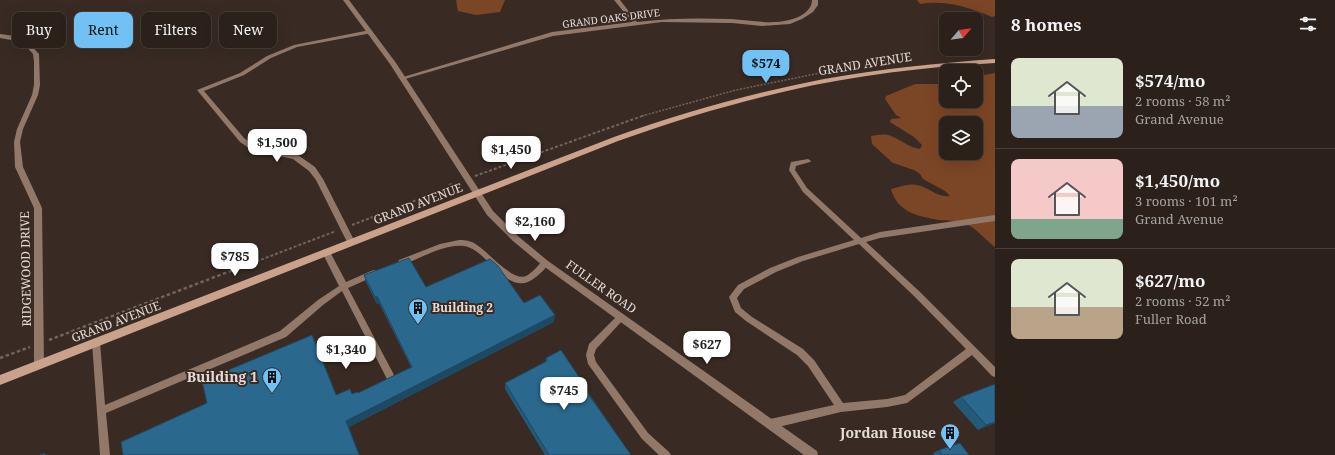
<!DOCTYPE html>
<html lang="en">
<head>
<meta charset="utf-8">
<style>
	body { margin:0; font-family:"Noto Serif",serif; background:#332823; color:#f1f3f6; height:100vh; display:flex; flex-direction:column; font-size:15px; white-space:nowrap }
	* { box-sizing:border-box; margin:0 }
	p { font-size:13px; color:#a6a3a2 }
	.icon { flex:none; width:22px; height:22px; fill:none; stroke:currentColor; stroke-width:2; stroke-linecap:round; stroke-linejoin:round }
	.map { position:relative; flex:1; overflow:hidden }
	.side { display:flex; flex-direction:column; background:#2b201a; width:340px }
	.side>* { flex:none }
	.guide { position:absolute; left:12px; top:12px; width:380px; height:36px; display:flex; gap:8px }
	.needle { width:26px; rotate:61deg }
	.tools { position:absolute; left:939px; top:12px; display:grid; gap:8px }
	.tools a { display:grid; place-items:center; width:44px; height:44px; border-radius:8px; background:#2b201a; box-shadow:0 4px 16px #0002,0 0 0 1px #473e39; font-size:20px }
	.price { position:absolute; translate:-50% -34px; padding:0 9px; border-radius:8px; background:#fff; color:#222; font-size:13px; line-height:26px; filter:drop-shadow(0 1px 2px #0008) }
	.price::after { content:''; position:absolute; left:50%; top:24px; width:12px; height:9px; margin-left:-6px; background:inherit; clip-path:polygon(0 0,100% 0,50% 100%) }
	.price.current { background:#71c1f5; color:#111 }
	ul { padding:0; list-style:none }
	li { display:flex; align-items:center; gap:12px; height:100px; padding:0 16px }
	li+li { border-top:1px solid #473e39 }
	li span { display:grid; place-items:center; flex:none; width:112px; height:80px; border-radius:8px; color:#555 }
	li>.icon { margin-inline-start:auto }
	span .icon { width:48px; height:48px; fill:#fffc; stroke-width:1 }
	li b { font-size:17px }
	h2 { display:flex; justify-content:space-between; align-items:center; height:48px; padding:0 16px; font-size:17px }
	.pill { padding:0 14px; border-radius:8px; background:#2b201a; box-shadow:0 4px 16px #0002,0 0 0 1px #473e39; font-size:14px; line-height:36px }
	.pill.current { background:#71c1f5; color:#111 }
	main { display:flex; flex:1; min-height:0 }
	.map>svg:first-child { display:block }
</style>
</head>
<body>
<main>
<div class="map">
<svg width="995" height="455" viewBox="0 0 995 455">
	<rect width="100%" height="100%" fill="#392b23"/>
	<g fill="#7b4625" fill-rule="evenodd">
		<polygon points="456,0 505,0 500,12 476,15 458,11"/>
		<path d="M 917,0 L 995,0 L 995,16 L 992,17 C 968,7 945,0 920,4 Z"/>
		<path d="M 995,73 L 995,247 C 984,239 977,228 964,223 C 956,220 947,221 939,220 C 917,216 897,212 891,189 C 899,187 908,183 917,185 C 928,187 938,198 950,196 L 945,191 L 923,179 L 920,174 L 914,170 L 893,163 L 872,144 L 871,136 C 878,135 886,133 893,137 C 903,141 910,148 920,149 L 922,145 L 914,137 L 890,122 L 891,119 L 901,118 L 896,115 L 885,99 L 886,96 L 915,84 L 946,84 L 946,101 L 976,101 L 976,75 L 984,75 ZM 946,123 L 976,123 L 976,153 L 946,153 Z"/>
	</g>
	<g fill="none" stroke-linecap="round" stroke-linejoin="round">
		<g stroke="#71645d" stroke-width="1.5" stroke-dasharray="2 1.5" stroke-linecap="butt">
			<polyline points="849,68 859,67"/>
			<polyline points="642,116 736,90 825,72"/>
		</g>
		<g stroke="#71645d" stroke-width="2" stroke-dasharray="3 2" stroke-linecap="butt">
			<polyline points="475,176 645,115"/>
			<polyline points="352,225 445,189 451,184 455,185 460,183"/>
			<polyline points="247,265 336,231"/>
		</g>
		<g stroke="#71645d" stroke-width="2.5" stroke-dasharray="3.5 2.5" stroke-linecap="butt">
			<polyline points="49,340 249,264"/>
			<polyline points="0,358 30,347"/>
		</g>
		<g fill="#927869" fill-rule="evenodd">
			<path d="M 808,159 L 811,161 L 810,162 L 796,166 L 795,170 L 807,188 L 861,238 L 880,232 L 995,215 L 995,221 L 880,238 L 866,242 L 920,292 L 995,367 L 995,377 L 992,376 L 972,355 L 907,403 L 887,407 L 841,412 L 770,429 L 767,427 L 765,424 L 767,421 L 770,419 L 834,405 L 808,366 L 797,355 L 746,321 L 735,312 L 729,297 L 738,285 L 770,268 L 798,257 L 854,240 L 803,192 L 789,170 L 791,162 ZM 859,244 L 914,296 L 966,349 L 905,395 L 887,399 L 843,403 L 814,360 L 803,349 L 752,317 L 741,308 L 737,298 L 744,289 L 776,272 L 803,261 Z"/>
			<path d="M 459,240 C 466,240 472,241 477,245 C 488,252 513,282 526,276 C 532,273 538,266 542,261 L 548,261 L 549,263 C 546,268 541,273 536,277 C 508,301 488,249 464,246 C 444,243 420,259 402,265 L 399,264 L 398,262 L 399,260 L 440,244 Z"/>
			<polygon points="326,249 329,250 346,282 371,271 374,270 377,271 378,273 377,275 348,288 393,373 394,376 393,379 390,380 387,379 342,291 323,305 286,337 106,413 110,455 100,455 92,342 93,339 96,338 99,339 100,342 105,405 280,331 318,300 339,286 322,252 323,250"/>
			<polygon points="621,314 624,315 625,317 624,319 596,349 594,355 596,362 648,433 669,452 671,455 659,455 642,439 588,364 586,355 589,344 618,315"/>
		</g>
		<g fill="#927869" fill-rule="evenodd">
			<path d="M 614,0 L 620,0 L 637,22 C 668,18 700,18 731,19 C 750,20 770,25 789,20 C 799,18 812,11 812,0 L 818,0 L 818,5 L 813,12 L 802,19 L 790,24 L 762,26 L 732,23 L 662,22 L 553,36 L 405,79 L 403,80 L 400,78 L 552,32 L 632,22 Z"/>
			<polygon points="370,30 372,31 372,33 297,47 271,58 244,75 204,91 244,138 256,146 298,155 315,167 323,179 355,242 354,244 348,244 316,180 309,171 293,159 252,150 240,142 197,90 240,73 267,56 294,45"/>
			<polygon points="0,34 15,36 26,40 39,54 40,85 38,95 23,129 20,142 23,167 42,208 44,365 42,368 39,369 36,368 34,365 34,208 15,167 14,142 17,129 32,95 34,85 34,62 33,54 22,42 0,38"/>
		</g>
		<polygon fill="#927869" fill-rule="evenodd" points="343,0 349,0 396,63 493,211 519,237 548,261 817,451 818,455 804,455 542,265 513,241 487,215 390,64"/>
		<path fill="#caa18a" fill-rule="evenodd" d="M 995,59 L 995,63 C 925,67 856,75 787,91 C 730,104 674,121 618,141 L 0,385 L 0,375 L 614,137 C 682,113 752,93 824,79 C 880,69 938,63 995,59 Z"/>
	</g>
	<g fill="#245979">
		<polygon points="364,275 426,287 524,303 554,322 349,427 207,403 312,335 315,341 336,395 358,393 411,367 379,303 377,304 366,282"/>
		<polygon points="546,358 581,382 631,455 545,455 505,389 505,383 545,362"/>
		<polygon points="961,397 995,423 978,430 953,402"/>
		<polygon points="939,450 969,455 934,455 933,453"/>
	</g>
	<g fill="#1d4963">
		<polygon points="377,296 379,303 377,304 375,297"/>
		<polygon points="555,315 554,322 349,427 360,455 359,455 346,421"/>
		<polygon points="312,335 315,341 339,401 336,395"/>
		<polygon points="995,422 995,423 978,430 986,425"/>
	</g>
	<g fill="#2a688d" stroke="#1d4963">
		<polygon points="409,258 426,287 490,259 498,266 524,303 540,295 555,315 346,421 359,455 123,455 121,442 207,403 202,381 312,335 336,395 350,389 352,394 357,392 358,393 412,367 377,296 375,297 364,275"/>
		<polygon points="561,350 581,380 579,381 631,455 549,455 505,383 547,361 546,358"/>
		<polygon points="995,384 995,422 986,425 961,397"/>
		<polygon points="960,443 969,455 942,455 939,450"/>
		<polygon points="45,453 45,455 40,455"/>
	</g>
	<defs>
		<g id="building-pin" transform="scale(1)"><path d="M0 17L-7.5 6A9.5 9.5 0 1 1 7.5 6Z" fill="#71c1f5" stroke="#392b23"/><path d="M-4-6H4V6H1V3H-1V6H-4ZM-2.5-4.3h1.7v1.8h-1.7ZM.8-4.3h1.7v1.8H.8ZM-2.5-1h1.7V.8h-1.7ZM.8-1h1.7V.8H.8Z" fill="#111"/></g>
	</defs>
	<g fill-rule="evenodd">
		<use href="#building-pin" x="418" y="308"/>
		<use href="#building-pin" x="272" y="377"/>
		<use href="#building-pin" x="950" y="433"/>
	</g>
	<g text-anchor="middle" stroke-width="4" stroke-linejoin="round" paint-order="stroke">
		<g font-size="10" fill="#e5dbd6" stroke="#392b23">
			<text transform="translate(611 18) rotate(-7)" y="4">GRAND OAKS DRIVE</text>
		</g>
		<g font-size="12" fill="#e5dbd6" stroke="#392b23">
			<text transform="translate(865 64) rotate(-9)" y="4">GRAND AVENUE</text>
			<text transform="translate(418 204) rotate(-21)" y="4">GRAND AVENUE</text>
			<text transform="translate(26 269) rotate(-91)" y="4">RIDGEWOOD DRIVE</text>
			<text transform="translate(601 287) rotate(35)" y="4">FULLER ROAD</text>
			<text transform="translate(116 322) rotate(-21)" y="4">GRAND AVENUE</text>
		</g>
		<g font-size="12" font-weight="bold" fill="#e5dbd6" stroke="#392b23" text-anchor="start">
			<text x="432" y="312">Building 2</text>
		</g>
		<g font-size="14" font-weight="bold" fill="#e5dbd6" stroke="#392b23" text-anchor="end">
			<text x="258" y="382">Building 1</text>
			<text x="936" y="438">Jordan House</text>
		</g>
	</g>
</svg>
<div class="tools">
<a><svg class="needle" viewBox="-14 -14 28 28"><path d="M0-13l5 13h-10z" fill="#e53935"/><path d="M0 13l5-13h-10z" fill="#a6a3a2"/></svg></a>
<a><svg class="icon" aria-label="locate" viewBox="0 0 24 24"><circle cx="12" cy="12" r="6"/><path d="M12 2v4M12 18v4M2 12h4M18 12h4"/></svg></a>
<a><svg class="icon" aria-label="layers" viewBox="0 0 24 24"><path d="M12 4l9 5-9 5-9-5zM3 14l9 5 9-5"/></svg></a>
</div>
<b class="price current" style="left:766px;top:84px">$574</b>
<b class="price" style="left:277px;top:163px">$1,500</b>
<b class="price" style="left:511px;top:170px">$1,450</b>
<b class="price" style="left:535px;top:242px">$2,160</b>
<b class="price" style="left:235px;top:277px">$785</b>
<b class="price" style="left:707px;top:365px">$627</b>
<b class="price" style="left:346px;top:370px">$1,340</b>
<b class="price" style="left:564px;top:411px">$745</b>
<div class="guide">
<a class="pill">Buy</a>
<a class="pill current">Rent</a>
<a class="pill">Filters</a>
<a class="pill">New</a>
</div>
</div>
<section class="side">
<h2>8 homes<svg class="icon" aria-label="filters" viewBox="0 0 24 24"><path d="M4 7h16M4 17h16"/><circle cx="9" cy="7" r="2"/><circle cx="15" cy="17" r="2"/></svg></h2>
<ul>
<li><span style="background:linear-gradient(#dfe7d0 60%,#9aa5b1 0)"><svg class="icon" aria-label="home" viewBox="0 0 24 24"><path d="M3 11l9-7 9 7M6 9v11h12V9"/></svg></span><div><b>$574/mo</b><p>2 rooms · 58 m²</p><p>Grand Avenue</p></div></li>
<li><span style="background:linear-gradient(#f6c9c9 75%,#7fa58c 0)"><svg class="icon" aria-label="home" viewBox="0 0 24 24"><path d="M3 11l9-7 9 7M6 9v11h12V9"/></svg></span><div><b>$1,450/mo</b><p>3 rooms · 101 m²</p><p>Grand Avenue</p></div></li>
<li><span style="background:linear-gradient(#dfe7d0 60%,#b9a48a 0)"><svg class="icon" aria-label="home" viewBox="0 0 24 24"><path d="M3 11l9-7 9 7M6 9v11h12V9"/></svg></span><div><b>$627/mo</b><p>2 rooms · 52 m²</p><p>Fuller Road</p></div></li>
</ul>
</section>
</main>
</body>
</html>
